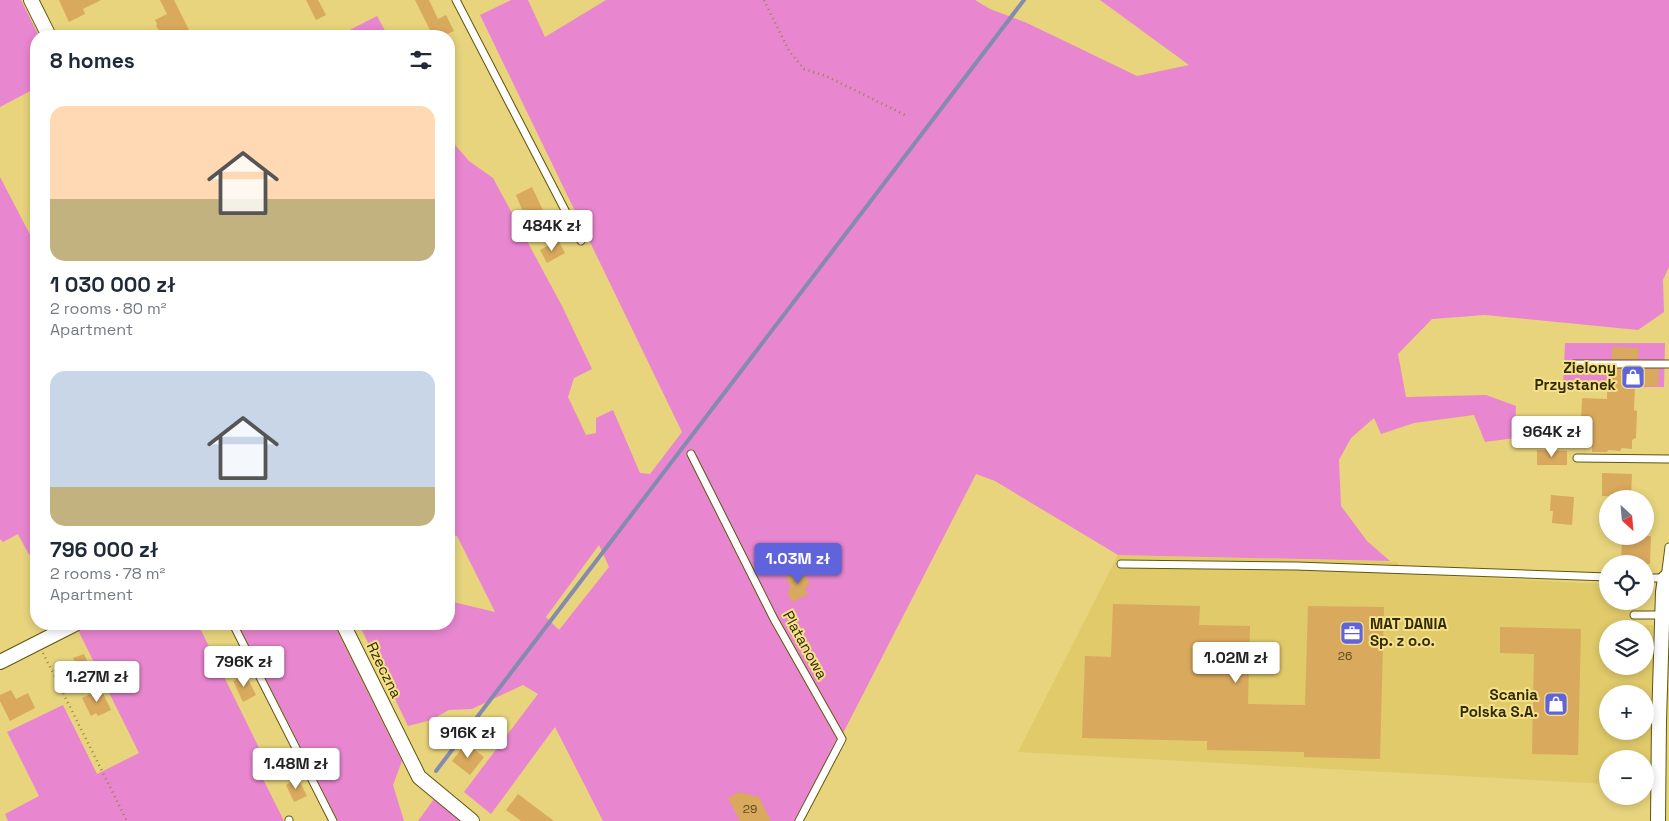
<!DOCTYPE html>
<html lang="en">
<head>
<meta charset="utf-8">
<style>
	body { margin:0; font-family:"Space Grotesk",sans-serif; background:#f6f6f7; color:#1f2937; height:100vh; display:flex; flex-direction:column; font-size:19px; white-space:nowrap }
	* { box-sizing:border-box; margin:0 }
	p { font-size:16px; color:#747a83 }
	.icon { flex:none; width:28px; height:28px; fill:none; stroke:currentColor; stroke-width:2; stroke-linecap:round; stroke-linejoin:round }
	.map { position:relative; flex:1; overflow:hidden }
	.drawer { position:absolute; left:30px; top:30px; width:425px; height:600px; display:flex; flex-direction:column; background:#fff; border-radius:20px; box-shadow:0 2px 8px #0003 }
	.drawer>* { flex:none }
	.needle { width:32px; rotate:154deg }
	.buttons { position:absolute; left:1599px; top:490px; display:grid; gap:10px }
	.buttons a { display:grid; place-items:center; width:55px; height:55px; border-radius:50%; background:#fff; box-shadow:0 2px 8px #0003; font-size:25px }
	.price { position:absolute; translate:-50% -42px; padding:0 11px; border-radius:5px; background:#fff; color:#222; font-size:16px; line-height:32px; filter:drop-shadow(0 1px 2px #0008) }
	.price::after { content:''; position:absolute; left:50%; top:30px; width:15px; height:11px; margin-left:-8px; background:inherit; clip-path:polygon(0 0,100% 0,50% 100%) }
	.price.current { background:#5f64dc; color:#fff }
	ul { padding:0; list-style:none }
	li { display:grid; align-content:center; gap:10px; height:265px; padding:0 20px }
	li span { display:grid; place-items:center; height:155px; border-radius:15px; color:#555 }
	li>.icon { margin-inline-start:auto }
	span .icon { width:90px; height:90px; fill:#fffc; stroke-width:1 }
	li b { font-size:21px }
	h2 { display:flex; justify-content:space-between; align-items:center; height:60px; padding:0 20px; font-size:21px }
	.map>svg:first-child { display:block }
</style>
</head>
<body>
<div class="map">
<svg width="1669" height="821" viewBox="0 0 1669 821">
	<rect width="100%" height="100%" fill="#e7d47d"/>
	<path fill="#e0ca6a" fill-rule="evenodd" d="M 1118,555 L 1398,562 L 1399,574 L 1607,584 L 1608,601 L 1635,601 L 1634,625 L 1655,625 L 1653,786 L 1645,785 L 1645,759 L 1608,759 L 1607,784 L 1018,752 ZM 1608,629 L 1645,629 L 1645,666 L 1608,666 ZM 1608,694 L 1645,694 L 1645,731 L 1608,731 Z"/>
	<g fill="#e986d0" fill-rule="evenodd">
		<polygon points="0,0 21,0 39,36 36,36 36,88 0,107"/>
		<path d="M 511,0 L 528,0 L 545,37 L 606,0 L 975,0 L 990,9 L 1027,23 L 1137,76 L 1189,65 L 1100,0 L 1669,0 L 1669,267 L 1663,280 L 1664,312 L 1638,330 L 1485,315 L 1432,319 L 1398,354 L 1406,397 L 1486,395 L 1516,406 L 1515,438 L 1485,442 L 1474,415 L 1414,423 L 1381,434 L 1374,418 L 1351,438 L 1339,460 L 1341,506 L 1367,541 L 1390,561 L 1118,555 L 995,481 L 976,474 L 798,821 L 603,821 L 555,727 L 491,814 L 464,792 L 538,694 L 523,685 L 472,709 L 449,710 L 431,720 L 408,726 L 359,624 L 449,624 L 449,601 L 495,612 L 457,536 L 449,534 L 449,138 L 469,161 L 493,178 L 562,306 L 592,369 L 574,378 L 568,397 L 586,435 L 596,433 L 596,418 L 613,410 L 640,473 L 650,474 L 682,432 L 480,15 ZM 599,545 L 609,567 L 559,630 L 546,617 Z"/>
		<polygon points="377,16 388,36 338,36"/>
		<polygon points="0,177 36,246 36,561 28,553 18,534 3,542 0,539"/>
		<polygon points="1565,343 1665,343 1664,387 1563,387"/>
		<polygon points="85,624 198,624 263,756 254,761 284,821 8,821 5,814 39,796 7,732 63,705 97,774 139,753 77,628"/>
		<polygon points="238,624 334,624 402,761 393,785 404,821 338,821"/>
		<polygon points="434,799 461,821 418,821"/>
	</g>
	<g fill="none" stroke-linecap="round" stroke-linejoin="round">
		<polyline stroke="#858bae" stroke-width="4" points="436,771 1024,0"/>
	</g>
	<g fill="#d9a95d">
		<polygon points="59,0 101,0 83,9 85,14 69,22"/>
		<polygon points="160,0 174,0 190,32 180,36 175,36 173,32 163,36 156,26 157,24 155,20 167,14"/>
		<polygon points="306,0 318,0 326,15 316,20"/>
		<polygon points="415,0 429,0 438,19 446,15 454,31 443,36 433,36"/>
		<polygon points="532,187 547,219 534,226 528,216 527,217 524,211 523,212 516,195"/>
		<polygon points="558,240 565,253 547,263 540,250"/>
		<polygon points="1612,347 1639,348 1638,359 1612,359"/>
		<polygon points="1607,369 1659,369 1658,386 1635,386 1634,410 1637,411 1636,438 1632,440 1632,449 1622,448 1620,451 1608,450 1607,452 1592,452 1592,445 1580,445 1582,398 1607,399"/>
		<polygon points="1537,450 1567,451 1567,465 1537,465"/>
		<polygon points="1602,473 1632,474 1631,497 1602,496"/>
		<polygon points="1551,495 1574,497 1572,525 1552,523 1553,511 1550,511"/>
		<polygon points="1622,536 1651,536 1650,564 1621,564"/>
		<polygon points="802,568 810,585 804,588 808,594 792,602 787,591 791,589 786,577"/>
		<polygon points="1113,604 1200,606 1199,625 1250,626 1248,704 1305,705 1308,606 1384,607 1380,759 1304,757 1304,752 1207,750 1207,741 1082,738 1085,656 1111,657"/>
		<polygon points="1500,627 1581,629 1578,755 1532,754 1534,654 1500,653"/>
		<polygon points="84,654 90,667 80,672 73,658"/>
		<polygon points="237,675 242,677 246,675 256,695 243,702 233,681 236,680"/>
		<polygon points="101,689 111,710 98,716 96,713 91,716 82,698"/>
		<polygon points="11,690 16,699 28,693 35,708 10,721 0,701 0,695"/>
		<polygon points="466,743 484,757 470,775 452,761"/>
		<polygon points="298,778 307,796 294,802 286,785"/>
		<polygon points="739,792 759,797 771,821 740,821 728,798"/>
		<polygon points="518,794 554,821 521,821 506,810"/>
	</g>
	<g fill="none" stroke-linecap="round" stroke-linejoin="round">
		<g stroke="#63550c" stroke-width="9">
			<g id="lane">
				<polyline points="456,0 581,241"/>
				<polyline points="1574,364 1669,364"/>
				<polyline points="691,454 774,619 842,739 799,821"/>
				<polyline points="1577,458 1669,459"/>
				<polyline points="1121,564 1296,566 1608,577"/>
				<polyline points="1645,578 1665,578 1669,547"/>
				<polyline points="1634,615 1662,615"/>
				<polyline points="233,624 333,821"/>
				<polyline points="289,820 289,821"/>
			</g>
		</g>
		<g stroke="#63550c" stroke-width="16">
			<g id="street">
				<polyline points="31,0 49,36"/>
				<polyline points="343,624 419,777 472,821"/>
				<polyline points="0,662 75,624"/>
				<polyline points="1658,821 1659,721 1663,592 1665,578 1669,579"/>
			</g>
		</g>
		<g stroke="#938545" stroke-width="2.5" stroke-dasharray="1 4" stroke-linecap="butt">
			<polyline points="764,0 789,51 804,69 826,76 907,116"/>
			<polyline points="43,653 127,821"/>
		</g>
		<use href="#lane" stroke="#fff" stroke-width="7"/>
		<use href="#street" stroke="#fff" stroke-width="14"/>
	</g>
	<defs>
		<g id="shop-square" transform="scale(1.25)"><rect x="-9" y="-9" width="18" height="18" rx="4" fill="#5f64dc" stroke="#f4e18a"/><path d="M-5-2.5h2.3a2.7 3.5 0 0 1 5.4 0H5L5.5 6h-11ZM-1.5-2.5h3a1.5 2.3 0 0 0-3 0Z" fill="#fff"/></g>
		<g id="office-square" transform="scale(1.25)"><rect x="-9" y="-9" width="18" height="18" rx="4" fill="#5f64dc" stroke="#f4e18a"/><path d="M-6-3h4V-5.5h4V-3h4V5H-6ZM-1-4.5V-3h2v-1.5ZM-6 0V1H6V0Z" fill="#fff"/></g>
	</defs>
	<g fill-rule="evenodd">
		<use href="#shop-square" x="1633" y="377"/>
		<use href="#office-square" x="1352" y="633"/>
		<use href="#shop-square" x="1556" y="704"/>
	</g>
	<g text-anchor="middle" stroke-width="4" stroke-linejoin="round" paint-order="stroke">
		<g font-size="12" fill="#5c4a1a">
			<text x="1345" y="660">26</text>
			<text x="750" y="813">29</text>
		</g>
		<g font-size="15" font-weight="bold" fill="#322a04" stroke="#f4e18a" text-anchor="end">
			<text x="1616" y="373">Zielony<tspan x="1616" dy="17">Przystanek</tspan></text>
			<text x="1370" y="629" text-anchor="start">MAT DANIA<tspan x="1370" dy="17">Sp. z o.o.</tspan></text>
			<text x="1538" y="700">Scania<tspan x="1538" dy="17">Polska S.A.</tspan></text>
		</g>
		<g font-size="15" fill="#322a04" stroke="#f4e18a">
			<text transform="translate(805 645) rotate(61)" y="5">Platanowa</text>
			<text transform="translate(384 670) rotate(64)" y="5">Rzeczna</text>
		</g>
	</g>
</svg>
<div class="buttons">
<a><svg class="needle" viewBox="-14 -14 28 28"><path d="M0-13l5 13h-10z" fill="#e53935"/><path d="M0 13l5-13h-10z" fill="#747a83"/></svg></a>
<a><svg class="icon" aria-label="locate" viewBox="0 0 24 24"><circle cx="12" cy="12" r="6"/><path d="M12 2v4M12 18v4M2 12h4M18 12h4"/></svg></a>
<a><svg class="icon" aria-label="layers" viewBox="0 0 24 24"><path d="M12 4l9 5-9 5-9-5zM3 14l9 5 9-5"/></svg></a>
<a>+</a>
<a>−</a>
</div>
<b class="price" style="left:552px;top:252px">484K zł</b>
<b class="price" style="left:1552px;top:458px">964K zł</b>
<b class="price current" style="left:798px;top:585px">1.03M zł</b>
<b class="price" style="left:1236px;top:684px">1.02M zł</b>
<b class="price" style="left:244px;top:688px">796K zł</b>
<b class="price" style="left:97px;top:703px">1.27M zł</b>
<b class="price" style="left:468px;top:759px">916K zł</b>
<b class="price" style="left:296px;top:790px">1.48M zł</b>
<section class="drawer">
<h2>8 homes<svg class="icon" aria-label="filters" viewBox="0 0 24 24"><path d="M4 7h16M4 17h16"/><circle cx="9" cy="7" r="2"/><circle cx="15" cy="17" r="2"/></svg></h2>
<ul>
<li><span style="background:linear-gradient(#ffd9b3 60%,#c2b280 0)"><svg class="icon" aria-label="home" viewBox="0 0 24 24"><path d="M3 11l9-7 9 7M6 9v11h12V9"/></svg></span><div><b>1 030 000 zł</b><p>2 rooms · 80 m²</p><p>Apartment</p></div></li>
<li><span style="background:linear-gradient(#c9d6e8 75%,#c2b280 0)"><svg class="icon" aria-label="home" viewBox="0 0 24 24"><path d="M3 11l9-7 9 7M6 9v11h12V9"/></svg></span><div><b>796 000 zł</b><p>2 rooms · 78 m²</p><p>Apartment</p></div></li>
</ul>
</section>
</div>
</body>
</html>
